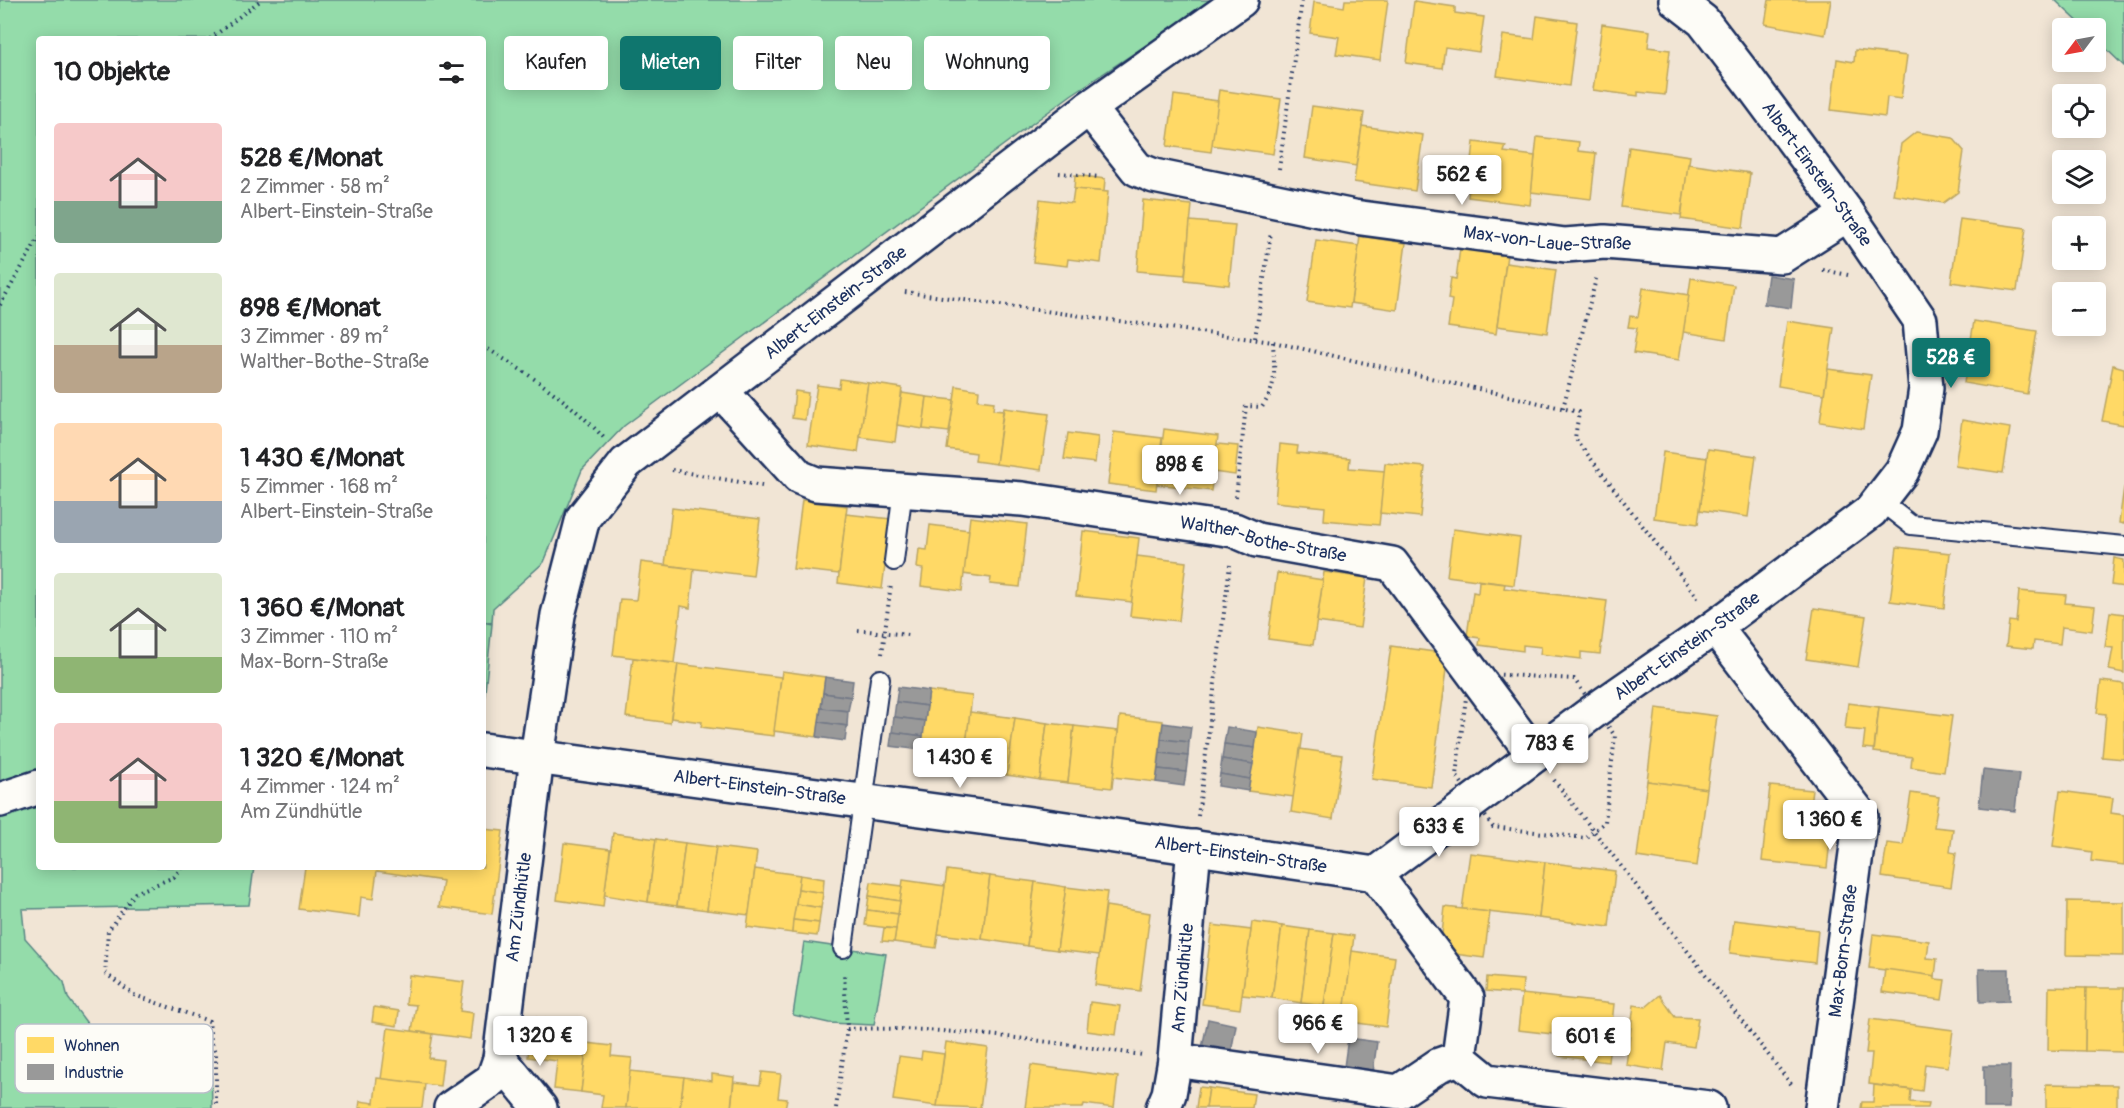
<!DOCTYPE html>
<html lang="de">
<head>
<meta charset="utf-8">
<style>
	body { margin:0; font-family:Pangolin,sans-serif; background:#f2f2f2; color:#202124; height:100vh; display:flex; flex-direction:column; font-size:22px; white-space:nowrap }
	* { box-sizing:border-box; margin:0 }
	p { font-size:20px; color:#757577 }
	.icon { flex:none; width:33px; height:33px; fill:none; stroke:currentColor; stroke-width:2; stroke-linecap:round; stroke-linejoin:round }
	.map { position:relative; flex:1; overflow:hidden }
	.drawer { position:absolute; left:36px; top:36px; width:450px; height:834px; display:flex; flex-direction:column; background:#fff; border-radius:6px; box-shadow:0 3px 15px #0003 }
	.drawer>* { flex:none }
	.hud { position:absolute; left:504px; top:36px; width:570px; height:54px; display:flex; gap:12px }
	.needle { width:39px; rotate:238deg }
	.fabs { position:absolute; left:2052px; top:18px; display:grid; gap:12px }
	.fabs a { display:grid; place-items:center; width:54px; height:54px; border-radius:6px; background:#fff; box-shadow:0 3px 15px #0003; font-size:30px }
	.price { position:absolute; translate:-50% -51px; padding:0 14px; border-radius:6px; background:#fff; color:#222; font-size:20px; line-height:39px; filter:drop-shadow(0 2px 3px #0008) }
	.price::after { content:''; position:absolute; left:50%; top:36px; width:18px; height:14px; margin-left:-9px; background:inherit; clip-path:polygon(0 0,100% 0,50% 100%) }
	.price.active { background:#0f766e; color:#fff }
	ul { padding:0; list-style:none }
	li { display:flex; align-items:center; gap:18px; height:150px; padding:0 18px }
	li span { display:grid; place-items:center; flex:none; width:168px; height:120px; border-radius:6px; color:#555 }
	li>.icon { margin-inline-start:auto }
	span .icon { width:72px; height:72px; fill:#fffc; stroke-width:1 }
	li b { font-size:26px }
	h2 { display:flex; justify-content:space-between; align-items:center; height:72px; padding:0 18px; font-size:26px }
	.tag { padding:0 21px; border-radius:6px; background:#fff; box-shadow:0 3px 15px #0003; font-size:21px; line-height:54px }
	.tag.active { background:#0f766e; color:#fff }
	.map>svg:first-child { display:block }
</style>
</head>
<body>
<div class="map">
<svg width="2124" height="1108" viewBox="0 0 2124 1108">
	<rect width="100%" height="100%" fill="#f1e5d5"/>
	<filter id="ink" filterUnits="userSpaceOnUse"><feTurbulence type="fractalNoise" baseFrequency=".0167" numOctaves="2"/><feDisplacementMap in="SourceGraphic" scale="12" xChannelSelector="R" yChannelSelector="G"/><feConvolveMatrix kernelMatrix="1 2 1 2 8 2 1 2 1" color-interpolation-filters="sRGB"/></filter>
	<g filter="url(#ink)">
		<g fill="#94dcaa" stroke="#588684" stroke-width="1.5">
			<polygon points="0,0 1214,0 1071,95 624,426 582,470 544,562 493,608 492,623 483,621 483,39 39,39 39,867 254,867 249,905 22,909 25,938 64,982 68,998 89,1026 148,1036 177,1034 200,1041 211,1058 212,1108 0,1108"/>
			<polygon points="2055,0 2124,0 2124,66 2096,39 2096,28 2085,28"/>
			<polygon points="483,622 492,624 483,711"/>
			<polygon points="804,942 886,954 874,1025 829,1023 793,1015"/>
		</g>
		<g fill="#ffd966" stroke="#bba664" stroke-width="1.5">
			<polygon points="1345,0 1388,0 1380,60 1336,54 1339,37 1310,33 1314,2 1344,7"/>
			<polygon points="1769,0 1831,0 1825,35 1765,24"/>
			<polygon points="1414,1 1455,7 1455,13 1484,17 1479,52 1445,47 1442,68 1406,63"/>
			<polygon points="1537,16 1577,22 1569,86 1497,76 1503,35 1534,39"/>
			<polygon points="1602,24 1650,31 1648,47 1670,50 1665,95 1638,92 1638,96 1593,90"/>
			<polygon points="1855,50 1907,56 1901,99 1887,97 1885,117 1831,110 1837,59 1854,62"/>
			<polygon points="1219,90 1281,99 1273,154 1211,145"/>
			<polygon points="1174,95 1218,101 1211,152 1167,146"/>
			<polygon points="1312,106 1364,113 1356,166 1305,158"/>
			<polygon points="1362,126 1423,135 1415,191 1354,182"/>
			<polygon points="1916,132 1953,138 1964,151 1958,192 1943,203 1893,195 1901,144"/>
			<polygon points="1537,137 1579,142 1578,151 1596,153 1591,199 1531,192"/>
			<polygon points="1474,142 1506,146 1504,152 1535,156 1530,205 1468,197"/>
			<polygon points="1629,147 1690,156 1681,215 1621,207"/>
			<polygon points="1688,164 1750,173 1743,228 1681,219"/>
			<polygon points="1075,175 1105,179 1104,192 1074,189"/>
			<polygon points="1074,189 1108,192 1101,263 1068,259 1067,266 1033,262 1040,199 1072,203"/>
			<polygon points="1143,200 1192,205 1185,275 1137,271"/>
			<polygon points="1960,219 2026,228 2017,291 1951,282"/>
			<polygon points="1190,221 1235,225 1229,285 1185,280"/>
			<polygon points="1360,236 1406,243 1397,310 1351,303"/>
			<polygon points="1316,240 1359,246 1350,308 1307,302"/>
			<polygon points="1460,248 1507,255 1496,334 1448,327 1452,300 1448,299 1451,278 1456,279"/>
			<polygon points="1506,263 1556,270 1547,333 1497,326"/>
			<polygon points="1691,278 1734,285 1726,339 1683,332"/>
			<polygon points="1643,288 1689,295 1679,360 1633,353 1637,328 1628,327 1630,316 1638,317"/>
			<polygon points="1787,321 1834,328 1824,394 1778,386"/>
			<polygon points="1974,321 2037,331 2027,394 1964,383"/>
			<polygon points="2113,365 2124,368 2124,425 2102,421"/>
			<polygon points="1828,369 1871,375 1863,429 1820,422"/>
			<polygon points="840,379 868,383 858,452 808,445 817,385 839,388"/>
			<polygon points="868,383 902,388 895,442 860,437"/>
			<polygon points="956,386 979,390 978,400 994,402 993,410 1003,411 996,464 975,461 976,453 947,449"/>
			<polygon points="795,391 808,393 805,420 792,418"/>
			<polygon points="902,393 927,397 923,429 897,425"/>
			<polygon points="927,397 954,400 949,432 923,429"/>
			<polygon points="1004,408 1049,414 1041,470 996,464"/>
			<polygon points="1962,420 2010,428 2003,473 1955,466"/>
			<polygon points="1164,429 1218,436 1211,491 1157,484"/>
			<polygon points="1114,432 1162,438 1156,490 1108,484"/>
			<polygon points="1068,433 1098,437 1095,463 1064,459"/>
			<polygon points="1217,444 1238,446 1235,475 1213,472"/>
			<polygon points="1280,444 1298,446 1297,453 1350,458 1349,468 1385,471 1379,525 1324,520 1325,507 1275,502"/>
			<polygon points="1708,449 1756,456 1748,517 1700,510"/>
			<polygon points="1663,452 1707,458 1698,524 1654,518"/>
			<polygon points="1385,463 1425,467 1420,517 1380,513"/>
			<polygon points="2124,487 2124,524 2119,523"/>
			<polygon points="802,500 847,506 839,574 793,569"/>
			<polygon points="672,508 760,519 753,576 665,565"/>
			<polygon points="846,514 891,519 882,589 838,583"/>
			<polygon points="970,517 1027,524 1020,587 990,584 991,578 963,574"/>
			<polygon points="930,525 969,530 962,591 921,586 923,569 917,568 919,549 927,550"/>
			<polygon points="1453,529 1520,538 1514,585 1447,576"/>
			<polygon points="1083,531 1139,538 1132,602 1076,596"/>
			<polygon points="1897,547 1950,553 1944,608 1890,601"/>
			<polygon points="1137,556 1186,562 1179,621 1130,616"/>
			<polygon points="2114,558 2124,560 2124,587 2111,585"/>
			<polygon points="641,562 694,569 690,608 681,606 674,663 613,655 620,599 636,600"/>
			<polygon points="1324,572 1367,578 1360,628 1317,622"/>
			<polygon points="1277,573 1323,580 1313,645 1268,639"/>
			<polygon points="1479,581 1505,584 1504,588 1607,601 1600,654 1581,652 1581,659 1540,654 1541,647 1523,645 1523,651 1479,645 1480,638 1467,636 1473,592 1478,593"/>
			<polygon points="2019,591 2066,595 2065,603 2095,606 2092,631 2062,627 2060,644 2034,641 2033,649 2006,646 2009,621 2016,622"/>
			<polygon points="1814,608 1866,616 1858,667 1806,659"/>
			<polygon points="2110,612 2124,614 2124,673 2109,670 2113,648 2105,647"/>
			<polygon points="1391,646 1449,654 1431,787 1372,779"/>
			<polygon points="633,658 678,664 670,723 626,717"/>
			<polygon points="678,664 781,677 774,736 701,727 702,722 671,718"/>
			<polygon points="782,671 825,677 817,737 774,731"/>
			<polygon points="2101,681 2124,684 2124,759 2102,757 2106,714 2097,713"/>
			<polygon points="929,691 972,696 965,756 921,750"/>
			<polygon points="1848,703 1879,707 1874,749 1863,748 1865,731 1845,729"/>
			<polygon points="1879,707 1952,716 1944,772 1911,767 1912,757 1874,752"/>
			<polygon points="1656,708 1717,716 1707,789 1647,781"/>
			<polygon points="970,712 1015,718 1007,775 963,769"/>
			<polygon points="1120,716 1163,721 1156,782 1113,777"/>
			<polygon points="1015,718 1047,723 1040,780 1007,775"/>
			<polygon points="1047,723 1074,726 1068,783 1040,780"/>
			<polygon points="1074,726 1118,731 1112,788 1068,783"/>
			<polygon points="1258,727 1303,734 1294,797 1248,791"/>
			<polygon points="1300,749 1342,755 1333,819 1291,812"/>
			<polygon points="1647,781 1707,789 1697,866 1637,857"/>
			<polygon points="1770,786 1812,790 1807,829 1831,832 1827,868 1762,861"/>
			<polygon points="2060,791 2113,798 2111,813 2124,815 2124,865 2091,861 2092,852 2053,846"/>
			<polygon points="1911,793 1939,797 1934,827 1953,829 1950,852 1956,853 1951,887 1882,877 1887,843 1903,845"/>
			<polygon points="483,829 503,831 492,914 439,907 443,881 377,871 373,899 361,897 359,917 299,909 305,867 483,867"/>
			<polygon points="613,833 656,839 648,902 604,895"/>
			<polygon points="656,839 685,843 677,906 648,902"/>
			<polygon points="564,843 610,849 603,907 557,900"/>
			<polygon points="685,843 716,847 707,910 677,906"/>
			<polygon points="716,847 757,852 749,915 707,910"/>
			<polygon points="1470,853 1545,862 1539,918 1462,909"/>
			<polygon points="1545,862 1615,871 1609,927 1539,918"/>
			<polygon points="755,869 800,875 792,933 747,927"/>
			<polygon points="947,870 990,876 982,939 938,934"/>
			<polygon points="800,875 824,879 823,893 798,889"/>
			<polygon points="990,876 1035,882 1027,946 982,939"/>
			<polygon points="903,880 945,886 936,948 894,942"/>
			<polygon points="871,882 902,886 900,901 869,896"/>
			<polygon points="1035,882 1066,887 1057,950 1027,946"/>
			<polygon points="1066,887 1107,892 1099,955 1057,950"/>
			<polygon points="798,889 823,893 821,908 796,904"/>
			<polygon points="869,896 900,901 898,914 867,910"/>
			<polygon points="2067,901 2124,902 2124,956 2066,955"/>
			<polygon points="796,904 821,908 819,923 793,920"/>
			<polygon points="1106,906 1150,913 1140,991 1095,985"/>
			<polygon points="1445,907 1490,912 1484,958 1440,952"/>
			<polygon points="867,910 898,914 896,929 865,925"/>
			<polygon points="793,920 819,923 817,936 792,933"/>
			<polygon points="1734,920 1818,930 1815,963 1730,953"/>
			<polygon points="1252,922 1282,926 1272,998 1242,995"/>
			<polygon points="1212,925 1251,930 1240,1009 1202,1004"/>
			<polygon points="1282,926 1310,930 1301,1003 1272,998"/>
			<polygon points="884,928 896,929 894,942 882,941"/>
			<polygon points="1310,930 1334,933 1324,1006 1301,1003"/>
			<polygon points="1334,933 1354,936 1345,1008 1324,1006"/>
			<polygon points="1873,934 1929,941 1927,958 1937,959 1935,976 1869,968"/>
			<polygon points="1352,951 1395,957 1386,1027 1343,1021"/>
			<polygon points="1885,969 1935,976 1935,979 1945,980 1942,1000 1882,992"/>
			<polygon points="409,975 464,982 460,1011 473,1013 470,1039 412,1031 416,1005 406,1004"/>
			<polygon points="1487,977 1523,980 1522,994 1486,991"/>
			<polygon points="2049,987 2086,988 2085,1051 2048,1050"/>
			<polygon points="2086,988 2124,988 2123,1052 2085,1051"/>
			<polygon points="1522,994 1614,1004 1608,1062 1559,1056 1561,1035 1518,1030"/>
			<polygon points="1660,995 1675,1017 1698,1018 1694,1047 1667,1043 1663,1071 1626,1065 1634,1005 1646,1007"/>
			<polygon points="1090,1002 1120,1006 1116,1035 1087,1031"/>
			<polygon points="374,1007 399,1011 397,1026 372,1022"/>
			<polygon points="532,1017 564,1021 562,1040 587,1043 581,1092 554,1089 557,1061 528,1057"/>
			<polygon points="1870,1019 1953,1030 1948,1067 1925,1064 1922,1091 1869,1084 1872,1053 1866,1053"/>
			<polygon points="388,1028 433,1034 429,1058 443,1060 440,1086 381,1079"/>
			<polygon points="946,1042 988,1048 980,1108 937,1106"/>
			<polygon points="587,1043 612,1046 611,1056 632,1058 626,1108 601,1108 603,1095 581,1092"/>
			<polygon points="922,1051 944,1054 937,1106 893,1100 899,1056 921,1059"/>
			<polygon points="1031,1065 1118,1077 1114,1108 1084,1104 1083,1108 1025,1108"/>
			<polygon points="630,1071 684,1077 680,1108 626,1108"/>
			<polygon points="762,1072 781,1074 778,1098 787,1099 785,1108 731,1108 734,1082 760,1085"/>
			<polygon points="712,1074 734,1077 731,1108 680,1108 684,1077 712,1081"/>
			<polygon points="377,1078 425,1084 422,1108 359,1108 360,1101 374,1103"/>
			<polygon points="2046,1084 2117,1085 2117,1108 2046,1108"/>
			<polygon points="1874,1085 1911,1090 1910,1102 1929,1103 1928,1108 1861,1108 1862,1102 1873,1102"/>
			<polygon points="1199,1087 1209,1088 1206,1108 1196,1108"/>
			<polygon points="1209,1088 1254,1094 1252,1108 1206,1108"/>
		</g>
		<g fill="#999" stroke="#737987" stroke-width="1.5">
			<polygon points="1768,275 1794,279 1791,308 1764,304"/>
			<polygon points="825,677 853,681 851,697 823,693"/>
			<polygon points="898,687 929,691 927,706 896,702"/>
			<polygon points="823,693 851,697 848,711 821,708"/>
			<polygon points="896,702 927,706 925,721 894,717"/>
			<polygon points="821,708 848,711 847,726 819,722"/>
			<polygon points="894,717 925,721 923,736 892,732"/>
			<polygon points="819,722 847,726 845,741 817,737"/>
			<polygon points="1163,723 1191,727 1189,742 1161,739"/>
			<polygon points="1227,727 1257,732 1255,748 1224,744"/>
			<polygon points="892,732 923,736 921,750 890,746"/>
			<polygon points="1161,739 1189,742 1188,756 1160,753"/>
			<polygon points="1224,744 1255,748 1253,764 1222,759"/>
			<polygon points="1160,753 1188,756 1186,772 1158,769"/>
			<polygon points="1222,759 1253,764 1250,779 1220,774"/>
			<polygon points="1158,769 1186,772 1184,786 1156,782"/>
			<polygon points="1983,770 2019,774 2015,811 1979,807"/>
			<polygon points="1220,774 1250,779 1248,791 1218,786"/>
			<polygon points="1979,969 2009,969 2009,1001 1980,1002"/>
			<polygon points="1208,1019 1236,1025 1231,1053 1202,1048"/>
			<polygon points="1348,1038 1377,1042 1373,1072 1344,1067"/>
			<polygon points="1984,1066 2010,1066 2009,1108 1984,1108"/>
		</g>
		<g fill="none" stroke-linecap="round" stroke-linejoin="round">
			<g stroke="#1b2f5e" stroke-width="22">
				<g id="lane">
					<polyline points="1879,500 1911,525 2124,546"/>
					<polyline points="894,561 903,489"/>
					<polyline points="843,948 880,679"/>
				</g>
			</g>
			<g stroke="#1b2f5e" stroke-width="38">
				<g id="street">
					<path id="s1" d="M 1089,108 L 1137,169 L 1154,176 L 1354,217 L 1565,245 L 1605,242 L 1782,256 L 1848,214"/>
					<path id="s2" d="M 721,391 L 799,477 L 816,484 L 1022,499 L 1234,530 L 1257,540 L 1392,564 L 1534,755"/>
					<polyline points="1715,627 1861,816 1822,1108"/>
					<path id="s3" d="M 483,750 L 1032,824 L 1375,874 L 1597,709 L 1715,627 L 1871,511 L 1902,471 L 1920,431 L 1926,388 L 1920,320 L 1848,214 L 1749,81 L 1703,21 L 1676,0"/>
					<polyline points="0,800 39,787"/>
					<polyline points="1375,874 1467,998 1459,1058"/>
					<polyline points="1459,1058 1487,1081 1709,1108"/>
					<polyline points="500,1059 540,1108"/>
					<polyline points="1175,1060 1399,1092 1439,1065 1459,1058"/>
					<path id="s4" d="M 451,1108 L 493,1079 L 500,1059 L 537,757 L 558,615 L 583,518 L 626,463 L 1089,108 L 1241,0"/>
					<path id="s5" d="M 1163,1108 L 1169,1094 L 1175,1060 L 1194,847"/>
				</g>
			</g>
			<g stroke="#1b2f5e" stroke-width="4" stroke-dasharray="1.5 4.5" stroke-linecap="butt">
				<polyline points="210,39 261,0"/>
				<polyline points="1279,169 1302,0"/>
				<polyline points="1059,173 1099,177"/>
				<polyline points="1823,270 1848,275"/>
				<polyline points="905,292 1273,342 1579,412 1575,438 1698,598"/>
				<polyline points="0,305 39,237"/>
				<polyline points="1255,338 1271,232"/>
				<path d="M 483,346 C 527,373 569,400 604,438"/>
				<polyline points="1563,408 1597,275"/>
				<polyline points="672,470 762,486"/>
				<path d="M 1236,497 L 1246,406 L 1262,407 C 1278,385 1274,368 1273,342"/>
				<polyline points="858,630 908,635"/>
				<polyline points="882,654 891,584"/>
				<polygon points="1489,674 1574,679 1615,736 1605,822 1585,838 1493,827 1456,775 1467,690"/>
				<polyline points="1554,780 1791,1084"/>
				<polyline points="1198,816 1230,565"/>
				<polyline points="182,867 174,877 135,893 108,931 105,973 134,995 209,1021 211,1040 216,1054 216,1108"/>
				<path d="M 847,1029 C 946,1026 1044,1041 1142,1055"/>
				<polyline points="836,1108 847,1029 844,972"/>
			</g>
			<use href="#lane" stroke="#fdfcf7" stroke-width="18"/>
			<use href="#street" stroke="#fdfcf7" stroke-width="33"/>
		</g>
	</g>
	<g text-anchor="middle" stroke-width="6" stroke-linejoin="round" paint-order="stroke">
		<g font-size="18" fill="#1b2f5e" stroke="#fdfcf7">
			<text transform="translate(1817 174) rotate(54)" y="6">Albert-Einstein-Straße</text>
			<text dy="6" stroke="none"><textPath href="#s1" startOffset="495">Max-von-Laue-Straße</textPath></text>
			<text dy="6" stroke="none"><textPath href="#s4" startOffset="954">Albert-Einstein-Straße</textPath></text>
			<text dy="6" stroke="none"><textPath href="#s2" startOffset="586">Walther-Bothe-Straße</textPath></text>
			<text dy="6" stroke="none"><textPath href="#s3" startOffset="1287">Albert-Einstein-Straße</textPath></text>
			<text dy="6" stroke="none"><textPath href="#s3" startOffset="279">Albert-Einstein-Straße</textPath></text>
			<text dy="6" stroke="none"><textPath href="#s3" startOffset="765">Albert-Einstein-Straße</textPath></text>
			<text dy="6" stroke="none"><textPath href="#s4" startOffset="225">Am Zündhütle</textPath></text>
			<text transform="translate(1843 951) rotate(-83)" y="6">Max-Born-Straße</text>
			<text dy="6" stroke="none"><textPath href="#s5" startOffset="132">Am Zündhütle</textPath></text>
		</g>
	</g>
	<rect x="15" y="1024" width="198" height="69" rx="9" fill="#fdfcf7" stroke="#b9bec9" stroke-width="1.5"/>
	<rect x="27" y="1037" width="27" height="16" fill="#ffd966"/>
	<rect x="27" y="1064" width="27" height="16" fill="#999"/>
	<g font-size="16" fill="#1b2f5e">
		<text x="64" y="1051">Wohnen</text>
		<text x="64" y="1078">Industrie</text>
	</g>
</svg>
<div class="fabs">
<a><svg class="needle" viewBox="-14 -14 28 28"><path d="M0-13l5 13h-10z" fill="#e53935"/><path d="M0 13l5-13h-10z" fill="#757577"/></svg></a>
<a><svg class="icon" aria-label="locate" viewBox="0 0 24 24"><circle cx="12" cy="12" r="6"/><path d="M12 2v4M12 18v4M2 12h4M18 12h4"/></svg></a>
<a><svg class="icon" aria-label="layers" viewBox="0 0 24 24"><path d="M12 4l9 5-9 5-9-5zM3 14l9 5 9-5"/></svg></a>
<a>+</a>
<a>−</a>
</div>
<b class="price" style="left:1462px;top:206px">562 €</b>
<b class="price active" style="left:1951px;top:389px">528 €</b>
<b class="price" style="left:1180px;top:496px">898 €</b>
<b class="price" style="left:1550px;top:775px">783 €</b>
<b class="price" style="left:960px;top:789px">1 430 €</b>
<b class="price" style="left:1830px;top:851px">1 360 €</b>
<b class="price" style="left:1439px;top:858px">633 €</b>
<b class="price" style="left:1318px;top:1055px">966 €</b>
<b class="price" style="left:540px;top:1067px">1 320 €</b>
<b class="price" style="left:1591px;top:1068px">601 €</b>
<div class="hud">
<a class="tag">Kaufen</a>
<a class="tag active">Mieten</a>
<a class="tag">Filter</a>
<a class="tag">Neu</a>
<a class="tag">Wohnung</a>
</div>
<section class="drawer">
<h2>10 Objekte<svg class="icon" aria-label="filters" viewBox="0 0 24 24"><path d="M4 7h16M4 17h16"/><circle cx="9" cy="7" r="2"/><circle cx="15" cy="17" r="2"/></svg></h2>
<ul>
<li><span style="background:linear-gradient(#f6c9c9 65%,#7fa58c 0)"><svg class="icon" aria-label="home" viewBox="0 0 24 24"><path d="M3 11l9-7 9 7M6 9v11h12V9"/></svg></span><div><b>528 €/Monat</b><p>2 Zimmer · 58 m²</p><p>Albert-Einstein-Straße</p></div></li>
<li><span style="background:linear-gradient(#dfe7d0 60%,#b9a48a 0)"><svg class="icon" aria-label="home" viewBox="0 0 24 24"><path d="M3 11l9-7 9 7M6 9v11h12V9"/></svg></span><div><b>898 €/Monat</b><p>3 Zimmer · 89 m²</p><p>Walther-Bothe-Straße</p></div></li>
<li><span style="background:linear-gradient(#ffd9b3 65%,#9aa5b1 0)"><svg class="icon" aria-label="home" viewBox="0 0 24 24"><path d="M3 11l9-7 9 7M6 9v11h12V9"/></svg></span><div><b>1 430 €/Monat</b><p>5 Zimmer · 168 m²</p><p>Albert-Einstein-Straße</p></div></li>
<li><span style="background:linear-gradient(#dfe7d0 70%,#8fb573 0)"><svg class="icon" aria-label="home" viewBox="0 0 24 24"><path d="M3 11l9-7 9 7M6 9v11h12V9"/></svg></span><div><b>1 360 €/Monat</b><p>3 Zimmer · 110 m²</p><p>Max-Born-Straße</p></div></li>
<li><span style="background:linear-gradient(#f6c9c9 65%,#8fb573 0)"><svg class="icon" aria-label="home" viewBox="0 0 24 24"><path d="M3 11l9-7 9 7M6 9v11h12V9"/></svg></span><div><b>1 320 €/Monat</b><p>4 Zimmer · 124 m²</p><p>Am Zündhütle</p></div></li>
</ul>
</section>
</div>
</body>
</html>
